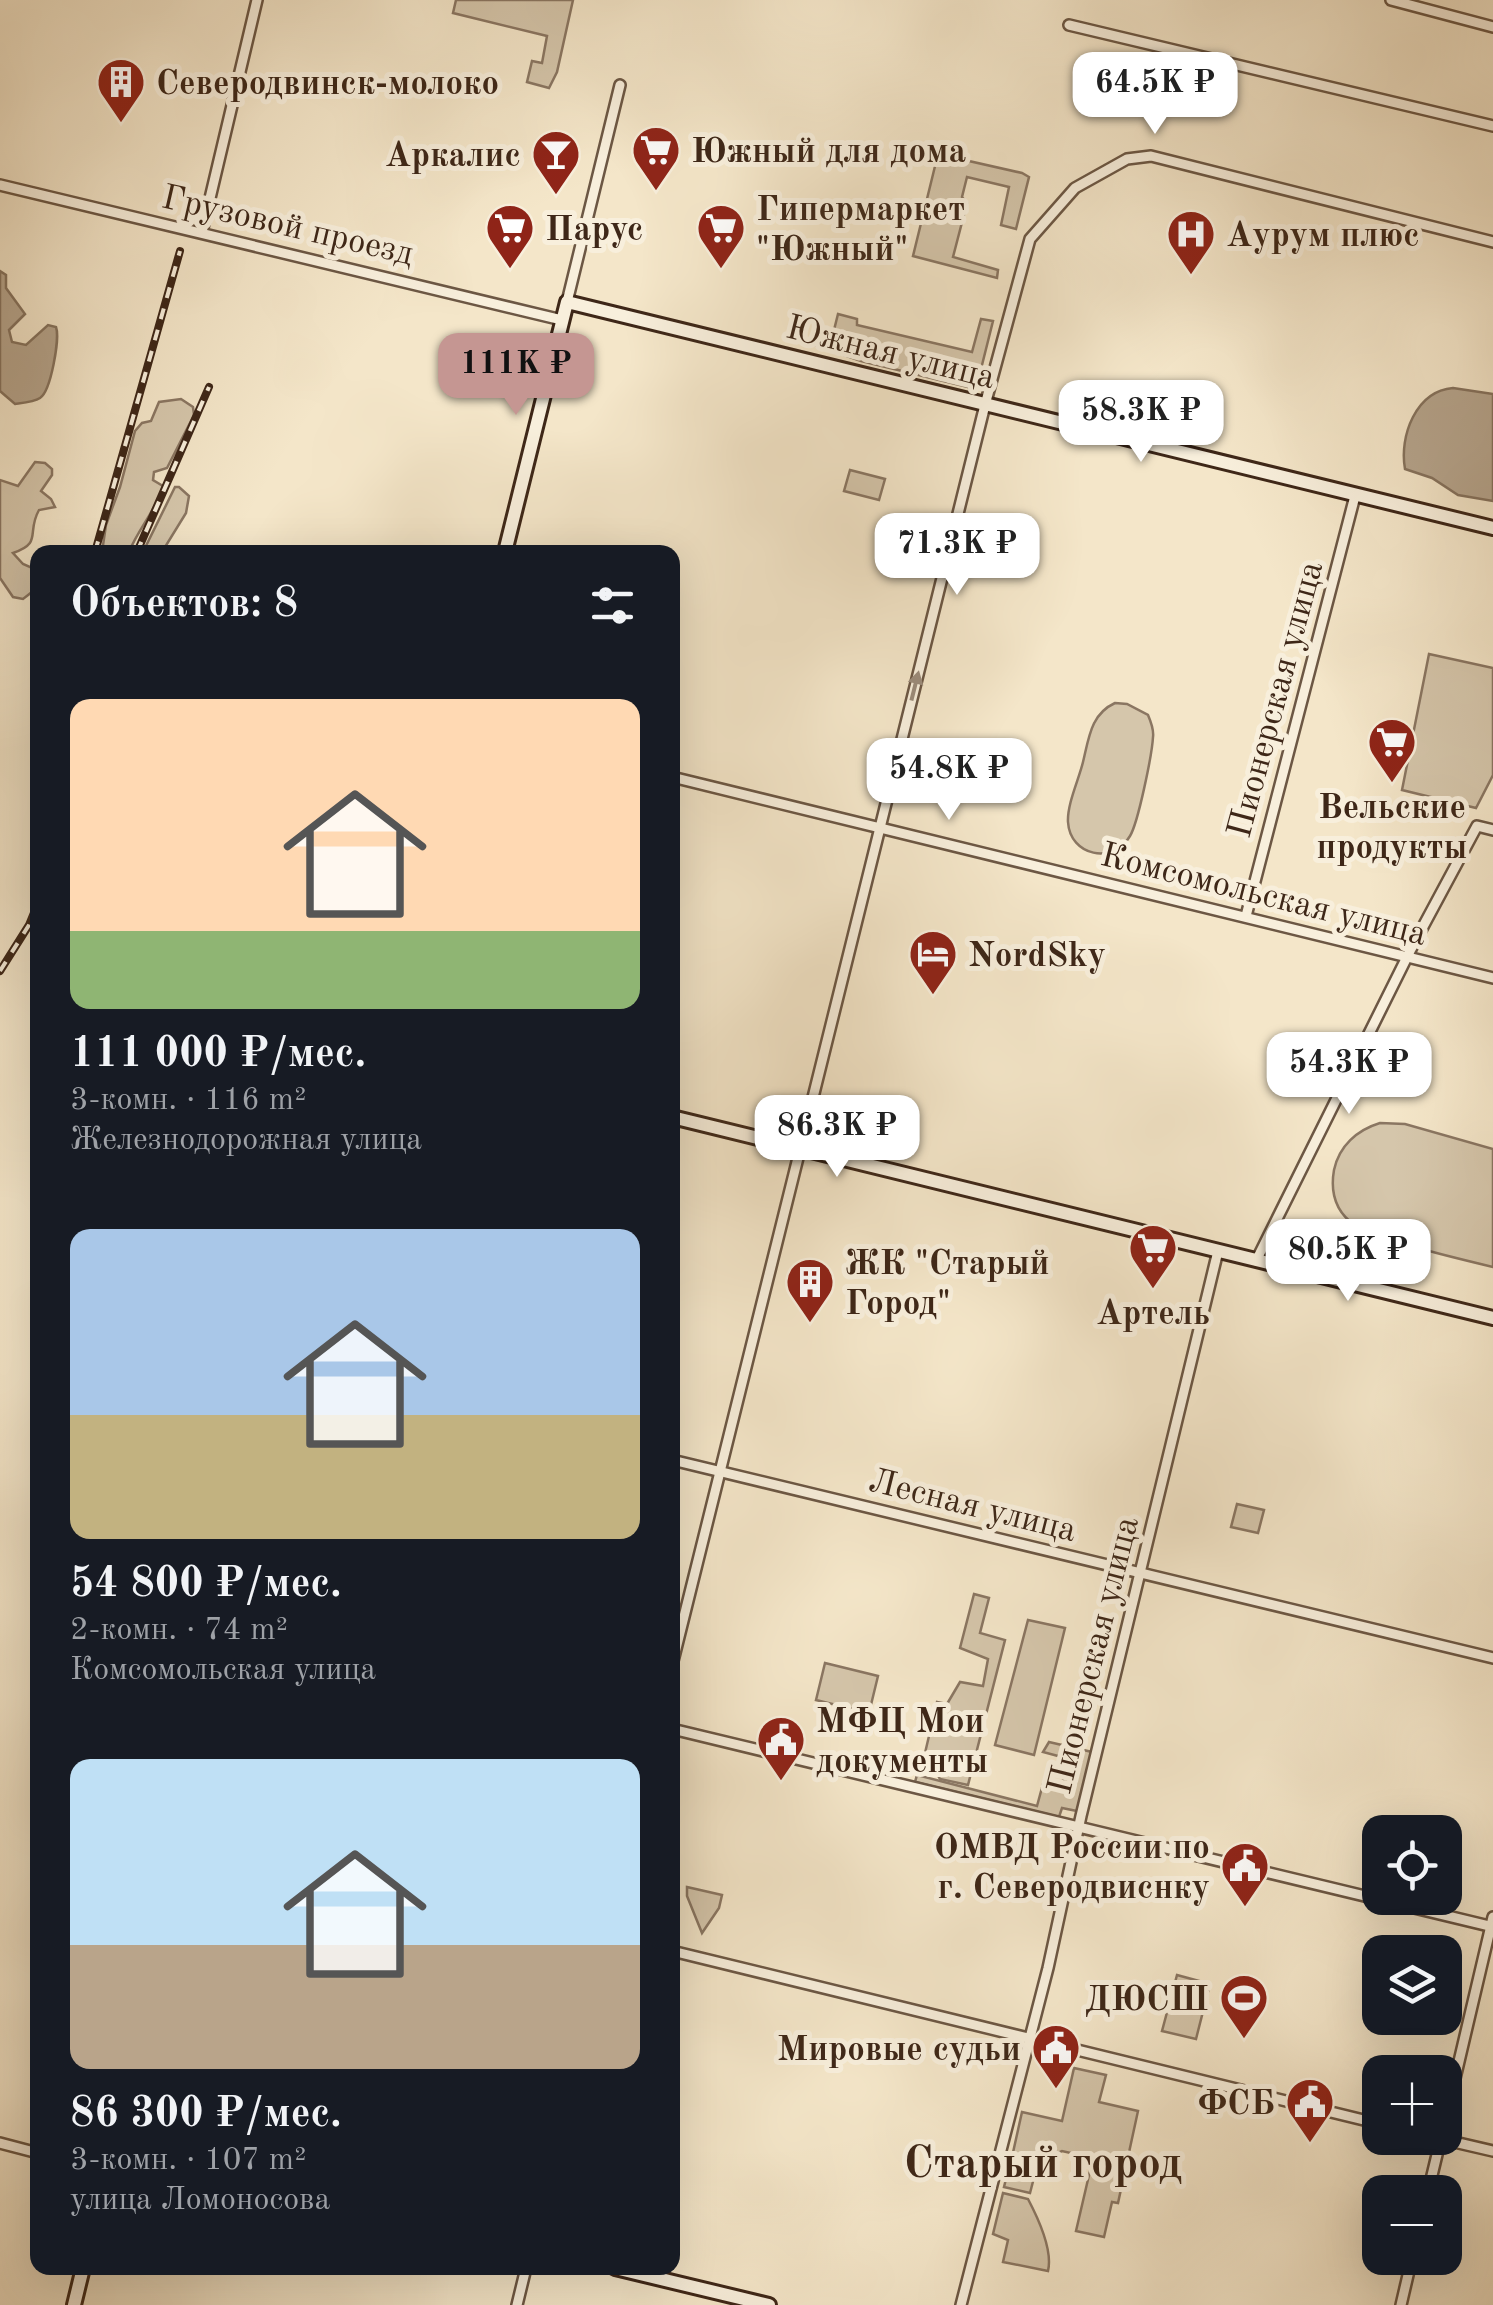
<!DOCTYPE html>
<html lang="ru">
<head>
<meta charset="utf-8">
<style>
	body { margin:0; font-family:"Old Standard TT",serif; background:#242831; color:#f1f3f6; height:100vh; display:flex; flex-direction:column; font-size:38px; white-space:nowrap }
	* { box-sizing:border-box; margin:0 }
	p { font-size:32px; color:#9ea1a6 }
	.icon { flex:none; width:55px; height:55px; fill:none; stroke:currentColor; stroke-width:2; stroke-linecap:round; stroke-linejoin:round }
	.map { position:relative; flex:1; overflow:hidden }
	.side { position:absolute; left:30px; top:545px; width:650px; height:1730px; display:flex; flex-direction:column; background:#171b24; border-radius:20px; box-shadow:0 10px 40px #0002 }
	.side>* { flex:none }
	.buttons { position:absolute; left:1362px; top:1815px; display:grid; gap:20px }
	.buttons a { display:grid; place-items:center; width:100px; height:100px; border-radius:20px; background:#171b24; box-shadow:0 10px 40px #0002; font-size:50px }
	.price { position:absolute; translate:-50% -85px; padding:0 22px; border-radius:20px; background:#fff; color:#222; font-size:32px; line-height:65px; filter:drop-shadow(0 2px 5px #0008) }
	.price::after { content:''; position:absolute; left:50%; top:60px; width:30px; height:22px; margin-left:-15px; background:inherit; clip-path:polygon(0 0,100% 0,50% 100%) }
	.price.current { background:#c59692; color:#111 }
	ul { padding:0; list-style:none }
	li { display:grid; align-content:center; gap:20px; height:530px; padding:0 40px }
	li span { display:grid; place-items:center; height:310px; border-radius:20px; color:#555 }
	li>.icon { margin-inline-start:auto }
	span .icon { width:180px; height:180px; fill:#fffc; stroke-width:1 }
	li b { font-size:42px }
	h2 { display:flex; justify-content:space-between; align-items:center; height:120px; padding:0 40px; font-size:42px }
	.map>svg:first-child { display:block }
</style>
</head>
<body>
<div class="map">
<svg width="1493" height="2305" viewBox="0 0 1493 2305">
	<rect width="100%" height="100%" fill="#f4e6c9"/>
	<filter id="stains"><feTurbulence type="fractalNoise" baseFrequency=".002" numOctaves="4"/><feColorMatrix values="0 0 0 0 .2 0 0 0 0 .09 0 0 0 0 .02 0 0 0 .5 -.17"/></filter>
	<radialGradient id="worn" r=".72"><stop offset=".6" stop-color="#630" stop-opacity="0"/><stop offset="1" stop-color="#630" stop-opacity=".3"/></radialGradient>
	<g fill="#d5c6ab" stroke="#8a7662" stroke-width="2.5">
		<polygon points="456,0 573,0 557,72 549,88 527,82 532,61 542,63 547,36 453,13"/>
		<polygon points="938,154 1022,173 1029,177 1016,229 1001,225 1009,187 967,177 962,197 967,203 953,257 998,270 997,278 913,256"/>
		<polygon points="838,314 857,319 857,325 972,352 981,319 993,321 976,389 861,361 812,344 813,339 831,342"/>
		<path d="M 181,399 L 193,407 L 194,415 L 167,468 L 154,472 L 153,480 L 163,486 C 157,509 138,529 129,552 L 102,552 L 106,525 L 120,487 L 135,431 L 142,423 L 151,421 L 159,402 Z"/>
		<path d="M 35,462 L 45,463 L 52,469 L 52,475 L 41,491 L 51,499 L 55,507 L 39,510 C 26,533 43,543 13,553 L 23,564 L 37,570 L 37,601 L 32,592 L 23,599 L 13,597 L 0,578 L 0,480 L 18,486 Z"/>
		<polygon points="850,470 885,479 879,500 844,491"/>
		<polygon points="175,487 179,487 189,496 186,513 162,552 143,552"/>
		<polygon points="1429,654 1493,668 1493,775 1476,808 1402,790"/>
		<path d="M 1115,703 L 1127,704 L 1148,715 C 1151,722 1154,730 1153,737 C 1152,755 1138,823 1130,836 C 1113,865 1070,856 1068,822 C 1067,804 1079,779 1083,762 C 1089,737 1091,714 1115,703 Z"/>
		<path d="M 1380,1123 L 1405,1124 L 1493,1149 L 1493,1267 C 1468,1261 1443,1255 1418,1248 C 1377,1238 1324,1227 1334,1170 C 1339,1146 1357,1130 1380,1123 Z"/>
		<polygon points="1237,1504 1264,1510 1258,1533 1231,1527"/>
		<polygon points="974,1594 989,1598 980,1633 1005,1640 968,1785 940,1779 925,1753 937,1702 947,1704 960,1682 983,1686 988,1659 960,1648"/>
		<polygon points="1028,1620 1065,1628 1034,1755 995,1745"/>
		<polygon points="825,1663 878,1676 869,1713 816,1700"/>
		<polygon points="1049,1742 1092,1752 1077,1811 1062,1808 1059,1817 915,1782 917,1775 1037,1806 1043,1784 1061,1787 1069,1759 1043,1752"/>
		<polygon points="687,1887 722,1895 719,1908 702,1933 687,1896"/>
		<polygon points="1177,1975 1210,1984 1196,2039 1162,2031"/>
		<polygon points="1074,2068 1106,2075 1099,2102 1138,2111 1118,2203 1112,2202 1104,2237 1076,2231 1093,2158 1062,2151 1037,2162 1012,2157 1022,2112 1062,2121"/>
		<polygon points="1010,2163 1036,2170 1030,2193 1004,2187"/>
		<path d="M 1003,2193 L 1028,2199 C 1038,2218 1053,2250 1048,2271 L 1003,2262 L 1008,2240 L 993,2234 Z"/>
	</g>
	<g fill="#b6a58d" stroke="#86735e" stroke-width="2.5">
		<path d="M 0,271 L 6,275 L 6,288 L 25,314 L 9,330 L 12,342 L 26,345 L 48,325 L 56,327 C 60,338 51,391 40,398 C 34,402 22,403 15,404 L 0,391 Z"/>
		<path d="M 1453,388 L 1493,394 L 1493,501 L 1458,495 L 1432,478 L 1405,469 C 1399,436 1416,391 1453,388 Z"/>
	</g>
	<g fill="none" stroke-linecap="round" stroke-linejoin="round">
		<g stroke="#6c5744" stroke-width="14">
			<g id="street">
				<polyline points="1391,0 1493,27"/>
				<polyline points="1069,25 1493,126"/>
				<polyline points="0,185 562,320"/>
				<polyline points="202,232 257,0"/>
				<polyline points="567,302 620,85"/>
				<polyline points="672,777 1493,978"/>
				<polyline points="1246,916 1355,496"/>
				<polyline points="1256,1261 1411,949 1477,826 1493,830"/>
				<polyline points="672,1460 1493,1658"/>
				<polyline points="672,1665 985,405 1030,239 1075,188 1127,159 1151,156 1493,242"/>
				<polyline points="672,1729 1493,1927"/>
				<polyline points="672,1951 1380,2124"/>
				<polyline points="1445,2121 1493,1917"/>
				<polyline points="1437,2138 1493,2151"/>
				<polyline points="0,2143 38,2153"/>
				<polyline points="1428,2192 1441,2138"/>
				<polyline points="517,2305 526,2268"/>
				<polyline points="961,2305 1048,1968 1081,1816 1218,1251"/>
				<polyline points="1401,2305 1412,2258"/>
			</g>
		</g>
		<g stroke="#3e2718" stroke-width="18">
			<g id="secondary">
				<polyline points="505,552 567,302 1493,528"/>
				<polyline points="672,1117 1493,1318"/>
				<polyline points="615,2268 769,2305"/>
				<polyline points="74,2305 83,2268"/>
			</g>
		</g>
		<use href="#street" stroke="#f8efdc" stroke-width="9"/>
		<use href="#secondary" stroke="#f8efdc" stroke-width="12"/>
		<g stroke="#3e2718" stroke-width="8">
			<g id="rail">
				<polyline points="95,552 180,251"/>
				<polyline points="137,552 209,387"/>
				<polyline points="0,971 29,925 38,903"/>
			</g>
		</g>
		<use href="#rail" stroke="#f8efdc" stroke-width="4" stroke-dasharray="11" stroke-linecap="butt"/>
	</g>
	<defs><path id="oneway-solid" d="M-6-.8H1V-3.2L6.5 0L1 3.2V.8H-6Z" transform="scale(2.5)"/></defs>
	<use fill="#9b8b7a" href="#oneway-solid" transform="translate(915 686) rotate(-76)"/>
	<defs>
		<g id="building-pin" transform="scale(2.5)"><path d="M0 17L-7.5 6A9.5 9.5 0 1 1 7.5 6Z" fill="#8f2418" stroke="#f8efdc"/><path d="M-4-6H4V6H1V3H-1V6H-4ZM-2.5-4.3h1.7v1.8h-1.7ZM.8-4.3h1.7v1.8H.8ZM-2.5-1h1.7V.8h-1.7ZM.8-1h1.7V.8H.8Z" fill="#fff"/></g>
		<g id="supermarket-pin" transform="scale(2.5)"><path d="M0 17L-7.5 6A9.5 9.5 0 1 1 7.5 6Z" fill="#8f2418" stroke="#f8efdc"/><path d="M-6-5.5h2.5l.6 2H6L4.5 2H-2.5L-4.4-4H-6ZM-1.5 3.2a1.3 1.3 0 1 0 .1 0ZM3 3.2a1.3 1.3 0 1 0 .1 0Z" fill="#fff"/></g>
		<g id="bar-pin" transform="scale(2.5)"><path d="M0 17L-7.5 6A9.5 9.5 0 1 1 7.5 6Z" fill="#8f2418" stroke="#f8efdc"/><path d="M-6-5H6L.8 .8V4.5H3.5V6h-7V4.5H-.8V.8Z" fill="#fff"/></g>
		<g id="hospital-pin" transform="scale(2.5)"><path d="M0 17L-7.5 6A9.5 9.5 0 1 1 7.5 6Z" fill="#8f2418" stroke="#f8efdc"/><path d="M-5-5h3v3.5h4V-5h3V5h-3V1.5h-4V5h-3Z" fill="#fff"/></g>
		<g id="hotel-pin" transform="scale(2.5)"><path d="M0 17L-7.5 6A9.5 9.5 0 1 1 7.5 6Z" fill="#8f2418" stroke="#f8efdc"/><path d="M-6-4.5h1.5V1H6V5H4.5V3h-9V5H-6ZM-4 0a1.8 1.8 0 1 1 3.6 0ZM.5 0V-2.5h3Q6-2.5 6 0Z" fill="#fff"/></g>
		<g id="civic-pin" transform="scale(2.5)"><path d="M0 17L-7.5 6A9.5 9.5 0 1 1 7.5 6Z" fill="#8f2418" stroke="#f8efdc"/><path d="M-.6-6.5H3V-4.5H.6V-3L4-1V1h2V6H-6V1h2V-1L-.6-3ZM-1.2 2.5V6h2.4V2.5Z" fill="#fff"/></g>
		<g id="stadium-pin" transform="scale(2.5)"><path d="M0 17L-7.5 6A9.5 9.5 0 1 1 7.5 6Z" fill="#8f2418" stroke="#f8efdc"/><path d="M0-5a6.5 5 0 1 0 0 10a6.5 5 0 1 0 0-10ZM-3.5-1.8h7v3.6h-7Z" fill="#fff"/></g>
	</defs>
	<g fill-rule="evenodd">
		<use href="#building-pin" x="121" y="82"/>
		<use href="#supermarket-pin" x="656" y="150"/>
		<use href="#bar-pin" x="556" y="154"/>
		<use href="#supermarket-pin" x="510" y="228"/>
		<use href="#supermarket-pin" x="721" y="228"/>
		<use href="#hospital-pin" x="1191" y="234"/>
		<use href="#supermarket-pin" x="1392" y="742"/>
		<use href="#hotel-pin" x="933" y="954"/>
		<use href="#supermarket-pin" x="1153" y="1248"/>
		<use href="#building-pin" x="810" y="1282"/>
		<use href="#civic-pin" x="781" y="1740"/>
		<use href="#civic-pin" x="1245" y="1866"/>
		<use href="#stadium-pin" x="1244" y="1998"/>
		<use href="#civic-pin" x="1056" y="2048"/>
		<use href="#civic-pin" x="1310" y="2102"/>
	</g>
	<g text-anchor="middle" stroke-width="10" stroke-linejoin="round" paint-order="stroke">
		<g font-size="35" font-weight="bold" fill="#3e2718" stroke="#f8efdc" text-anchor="start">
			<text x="156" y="94">Северодвинск-молоко</text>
			<text x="691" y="162">Южный для дома</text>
			<text x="521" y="166" text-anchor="end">Аркалис</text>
			<text x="756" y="220">Гипермаркет<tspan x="756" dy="40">"Южный"</tspan></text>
			<text x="545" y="240">Парус</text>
			<text x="1226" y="246">Аурум плюс</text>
			<text x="1392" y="818" text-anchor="middle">Вельские<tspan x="1392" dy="40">продукты</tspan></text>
			<text x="968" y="966">NordSky</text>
			<text x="845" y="1274">ЖК "Старый<tspan x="845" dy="40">Город"</tspan></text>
			<text x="1153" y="1324" text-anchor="middle">Артель</text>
			<text x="816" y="1732">МФЦ Мои<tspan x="816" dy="40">документы</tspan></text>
			<text x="1210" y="1858" text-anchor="end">ОМВД России по<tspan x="1210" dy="40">г. Северодвиснку</tspan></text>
			<text x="1209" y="2010" text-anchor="end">ДЮСШ</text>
			<text x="1021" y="2060" text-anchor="end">Мировые судьи</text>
			<text x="1275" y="2114" text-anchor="end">ФСБ</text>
		</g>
		<g font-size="35" fill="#3e2718" stroke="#f8efdc">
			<text transform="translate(288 224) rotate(13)" y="12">Грузовой проезд</text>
			<text transform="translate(891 351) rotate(14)" y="12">Южная улица</text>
			<text transform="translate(1274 699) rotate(-75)" y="12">Пионерская улица</text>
			<text transform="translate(1264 893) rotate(14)" y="12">Комсомольская улица</text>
			<text transform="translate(973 1504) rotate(14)" y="12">Лесная улица</text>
			<text transform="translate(1092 1655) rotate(-76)" y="12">Пионерская улица</text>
		</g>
		<g font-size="45" font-weight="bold" fill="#3e2718" stroke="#f8efdc">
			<text x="1043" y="2177">Старый город</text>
		</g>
	</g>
	<rect width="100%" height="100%" filter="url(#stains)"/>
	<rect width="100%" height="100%" fill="url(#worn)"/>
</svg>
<div class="buttons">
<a><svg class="icon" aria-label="locate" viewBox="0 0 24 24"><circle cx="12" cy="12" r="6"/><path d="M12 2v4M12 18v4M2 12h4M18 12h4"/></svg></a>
<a><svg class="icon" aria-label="layers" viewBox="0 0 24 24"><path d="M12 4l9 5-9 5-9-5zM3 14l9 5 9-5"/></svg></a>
<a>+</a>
<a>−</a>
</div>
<b class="price" style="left:1155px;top:137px">64.5K ₽</b>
<b class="price current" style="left:516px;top:418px">111K ₽</b>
<b class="price" style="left:1141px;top:465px">58.3K ₽</b>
<b class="price" style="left:957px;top:598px">71.3K ₽</b>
<b class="price" style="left:949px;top:823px">54.8K ₽</b>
<b class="price" style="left:1349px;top:1117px">54.3K ₽</b>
<b class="price" style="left:837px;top:1180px">86.3K ₽</b>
<b class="price" style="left:1348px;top:1304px">80.5K ₽</b>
<section class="side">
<h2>Объектов: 8<svg class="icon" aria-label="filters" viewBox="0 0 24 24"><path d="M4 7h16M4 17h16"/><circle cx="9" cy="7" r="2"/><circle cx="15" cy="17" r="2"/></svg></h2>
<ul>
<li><span style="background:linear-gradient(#ffd9b3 75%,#8fb573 0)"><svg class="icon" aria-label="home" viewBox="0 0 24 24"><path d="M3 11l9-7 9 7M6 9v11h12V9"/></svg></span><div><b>111 000 ₽/мес.</b><p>3-комн. · 116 m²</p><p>Железнодорожная улица</p></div></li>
<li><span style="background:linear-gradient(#a9c7e8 60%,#c2b280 0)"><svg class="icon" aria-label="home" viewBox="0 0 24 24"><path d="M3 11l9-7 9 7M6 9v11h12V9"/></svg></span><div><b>54 800 ₽/мес.</b><p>2-комн. · 74 m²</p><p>Комсомольская улица</p></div></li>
<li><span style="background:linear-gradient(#bfe0f5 60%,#b9a48a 0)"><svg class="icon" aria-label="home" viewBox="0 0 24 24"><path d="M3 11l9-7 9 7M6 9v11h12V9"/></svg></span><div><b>86 300 ₽/мес.</b><p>3-комн. · 107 m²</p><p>улица Ломоносова</p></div></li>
</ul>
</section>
</div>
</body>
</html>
